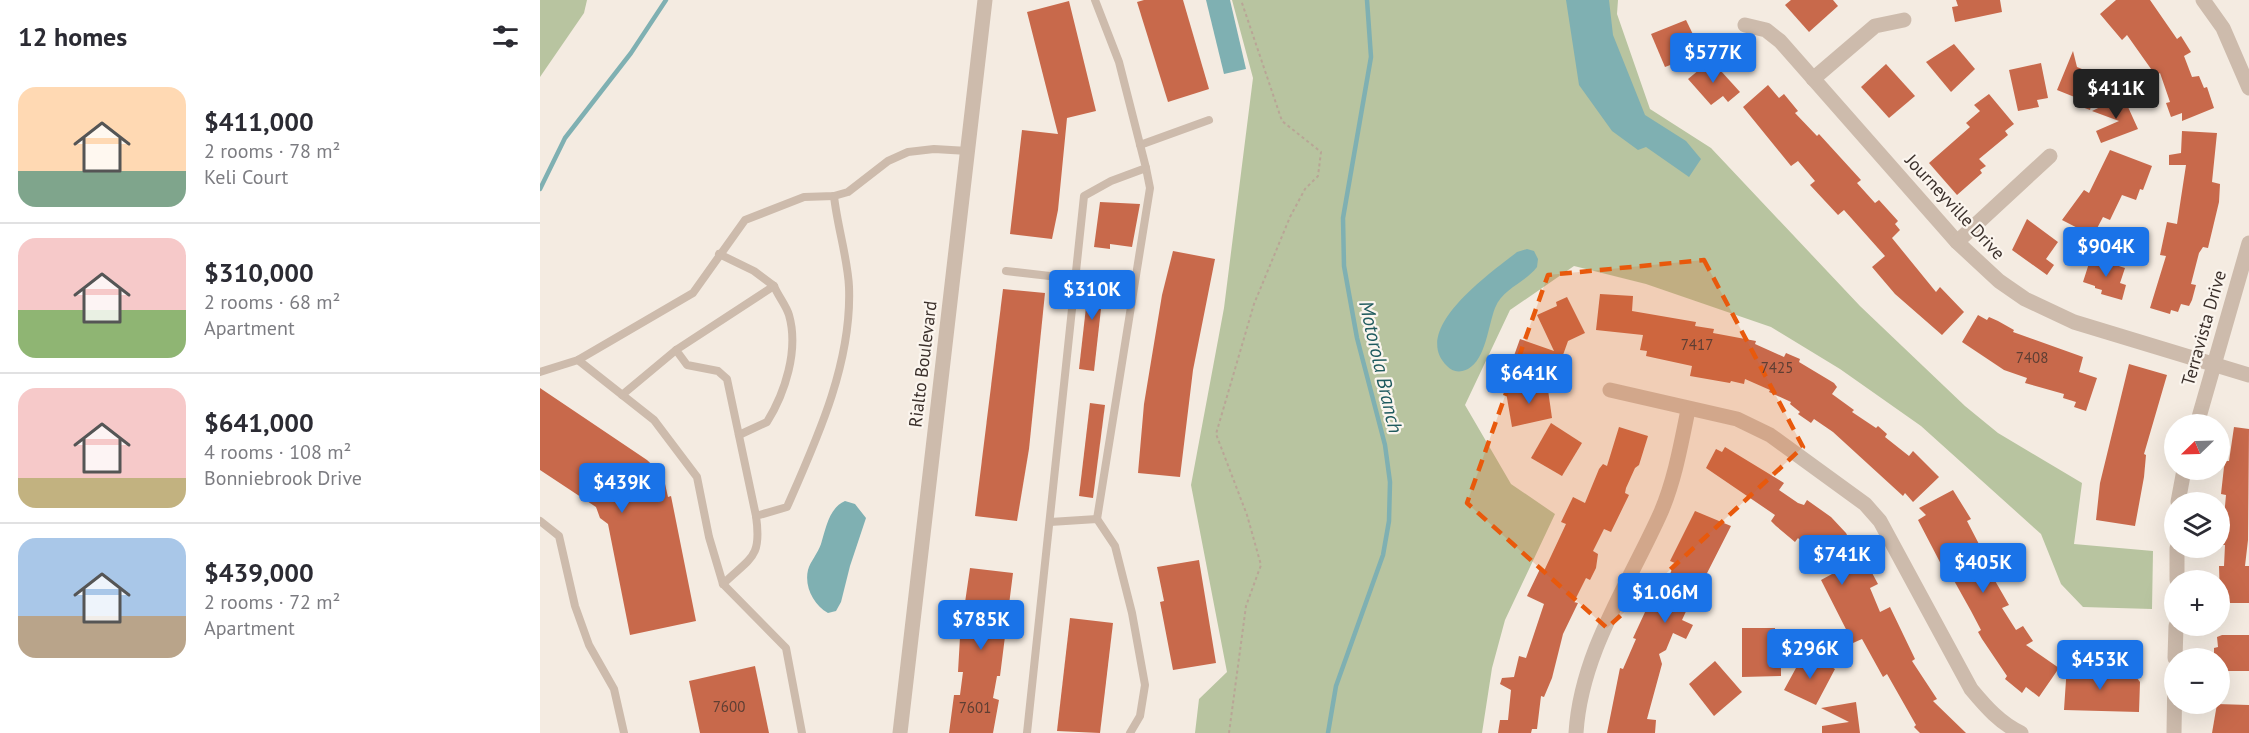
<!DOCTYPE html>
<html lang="en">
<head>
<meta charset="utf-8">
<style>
	body { margin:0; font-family:"PT Sans",sans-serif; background:#f2f2f3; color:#2b2b33; height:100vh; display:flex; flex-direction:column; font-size:22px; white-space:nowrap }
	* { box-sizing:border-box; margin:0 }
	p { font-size:20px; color:#7c7c81 }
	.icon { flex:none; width:33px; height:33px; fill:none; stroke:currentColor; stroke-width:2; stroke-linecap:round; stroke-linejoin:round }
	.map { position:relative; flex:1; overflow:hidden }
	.sheet { display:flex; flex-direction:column; background:#fff; width:540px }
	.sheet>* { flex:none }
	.needle { width:39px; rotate:247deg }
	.fabs { position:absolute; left:1624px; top:414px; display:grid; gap:12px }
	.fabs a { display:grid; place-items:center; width:66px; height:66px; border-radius:50%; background:#fff; box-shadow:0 6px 24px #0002; font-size:30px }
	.price { position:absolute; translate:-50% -51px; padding:0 14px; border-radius:6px; background:#1a73e8; color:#fff; font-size:20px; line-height:39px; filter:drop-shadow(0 2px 3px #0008) }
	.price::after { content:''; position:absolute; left:50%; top:36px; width:18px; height:14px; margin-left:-9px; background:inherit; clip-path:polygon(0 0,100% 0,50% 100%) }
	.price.on { background:#222; color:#fff }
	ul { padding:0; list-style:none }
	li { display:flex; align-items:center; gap:18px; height:150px; padding:0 18px }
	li+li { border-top:2px solid #e1e1e2 }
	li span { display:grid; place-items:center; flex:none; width:168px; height:120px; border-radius:18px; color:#555 }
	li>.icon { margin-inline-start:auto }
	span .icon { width:72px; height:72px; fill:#fffc; stroke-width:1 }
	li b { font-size:26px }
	h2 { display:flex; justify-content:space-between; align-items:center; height:72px; padding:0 18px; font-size:26px }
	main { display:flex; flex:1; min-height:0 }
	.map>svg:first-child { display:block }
</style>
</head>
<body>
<main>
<section class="sheet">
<h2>12 homes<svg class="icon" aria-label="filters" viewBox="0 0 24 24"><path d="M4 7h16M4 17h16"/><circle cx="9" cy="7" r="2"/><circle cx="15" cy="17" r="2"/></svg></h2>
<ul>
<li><span style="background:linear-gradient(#ffd9b3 70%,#7fa58c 0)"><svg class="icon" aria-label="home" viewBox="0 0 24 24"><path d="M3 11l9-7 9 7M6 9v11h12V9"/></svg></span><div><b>$411,000</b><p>2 rooms · 78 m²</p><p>Keli Court</p></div></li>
<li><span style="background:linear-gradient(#f6c9c9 60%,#8fb573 0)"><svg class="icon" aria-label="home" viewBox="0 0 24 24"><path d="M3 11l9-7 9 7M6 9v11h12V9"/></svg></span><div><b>$310,000</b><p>2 rooms · 68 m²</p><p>Apartment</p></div></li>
<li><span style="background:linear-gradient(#f6c9c9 75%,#c2b280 0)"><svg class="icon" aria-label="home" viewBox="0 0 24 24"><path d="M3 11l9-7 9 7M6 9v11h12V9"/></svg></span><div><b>$641,000</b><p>4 rooms · 108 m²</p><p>Bonniebrook Drive</p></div></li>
<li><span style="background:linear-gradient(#a9c7e8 65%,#b9a48a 0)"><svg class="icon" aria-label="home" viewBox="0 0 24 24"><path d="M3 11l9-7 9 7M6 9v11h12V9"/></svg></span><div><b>$439,000</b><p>2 rooms · 72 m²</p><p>Apartment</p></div></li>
</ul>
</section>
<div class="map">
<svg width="1709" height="733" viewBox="0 0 1709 733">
	<rect width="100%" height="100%" fill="#f4ebe1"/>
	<g fill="#b8c4a0">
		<polygon points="0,0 47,0 44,13 0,77"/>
		<polygon points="692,0 1078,0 1077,14 1110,109 1171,148 1320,306 1425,406 1458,433 1542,483 1534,544 1613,551 1612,609 1543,607 1521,584 1501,534 1381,426 1300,369 1231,327 1106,284 1034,266 970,310 925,405 971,484 1015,514 965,620 952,668 942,733 655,733 659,699 687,672 651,485 684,308 713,78"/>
	</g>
	<g fill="#7fb0b2">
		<polygon points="666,0 690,0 706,69 684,74"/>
		<polygon points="1026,0 1069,0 1073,35 1105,115 1146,141 1161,159 1149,177 1106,147 1098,150 1072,131 1039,85"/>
		<path d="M 987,249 L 994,251 L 998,259 L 997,267 C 985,283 963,288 955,308 C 948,326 946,359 928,369 C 920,373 912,372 907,366 C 869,329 952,272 977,252 Z"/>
		<path d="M 305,501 L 315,504 L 326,518 L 310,566 L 301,602 L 296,611 L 288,613 C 274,605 264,587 268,570 C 270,562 278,553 281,544 C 286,528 289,508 305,501 Z"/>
	</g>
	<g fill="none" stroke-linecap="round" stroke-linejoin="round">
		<g stroke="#7fb0b2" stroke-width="4.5">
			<polyline points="0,189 25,138 91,53 126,0"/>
			<polyline points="788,733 796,686 843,555 849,521 850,482 845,445 817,338 804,266 803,218 831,57 827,0"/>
		</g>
	</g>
	<g fill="#c8694b">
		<polygon points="604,0 643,0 669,89 628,102 597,2"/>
		<polygon points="1251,0 1293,0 1298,6 1269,32 1245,5"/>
		<polygon points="1416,0 1460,0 1462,12 1415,22 1412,7 1418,6"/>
		<polygon points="1576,0 1610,0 1637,39 1641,36 1651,52 1644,56 1652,77 1659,76 1664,88 1667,87 1674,108 1642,121 1642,113 1631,117 1626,103 1630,102 1620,73 1616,76 1587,35 1582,40 1560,14"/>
		<polygon points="529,1 556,111 527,118 518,210 512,239 470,234 482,130 518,134 487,12"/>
		<polygon points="1146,20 1162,53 1125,67 1111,34"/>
		<polygon points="1414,44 1435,69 1411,92 1386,62"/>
		<polygon points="1533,51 1537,67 1559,76 1550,110 1534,104 1537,98 1517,90"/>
		<polygon points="1171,60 1200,92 1188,102 1183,96 1171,105 1148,79"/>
		<polygon points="1501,63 1508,98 1497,100 1499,107 1478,111 1469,70"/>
		<polygon points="1346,64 1375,96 1349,118 1321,87"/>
		<polygon points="1228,85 1239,98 1244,94 1258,111 1255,113 1277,136 1279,134 1321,180 1317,183 1335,203 1339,200 1358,221 1355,224 1360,230 1352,238 1396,292 1400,287 1424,312 1402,335 1355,294 1332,267 1345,256 1304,210 1298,215 1270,185 1275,181 1258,161 1251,166 1203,107"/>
		<polygon points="1449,94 1474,124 1465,131 1468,135 1439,159 1446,166 1440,170 1442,173 1417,195 1389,163 1430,127 1426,123 1440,111 1434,105"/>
		<polygon points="1583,96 1598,129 1561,143 1556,131 1579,121 1552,111"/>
		<polygon points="1642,131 1677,133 1672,182 1680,184 1679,202 1668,248 1663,247 1659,253 1651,284 1656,285 1652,300 1649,306 1641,304 1638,312 1631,310 1630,314 1610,308 1626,256 1620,255 1627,222 1637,224 1646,165 1629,165 1629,155 1641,153"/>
		<polygon points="1570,150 1612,166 1603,190 1600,189 1596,200 1582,195 1570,220 1563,217 1553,236 1522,220 1544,190 1549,193"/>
		<polygon points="560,202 600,204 592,247 570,244 570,249 554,247"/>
		<polygon points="1487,219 1518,242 1506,259 1514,265 1507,275 1472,250"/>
		<polygon points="633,251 675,259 653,370 640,477 598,473 604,404 622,295"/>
		<polygon points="1551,257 1585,268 1580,283 1586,285 1582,300 1561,294 1562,290 1555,288 1555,286 1543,282"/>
		<polygon points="550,272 565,273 554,371 539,369"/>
		<polygon points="463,289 505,293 489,449 477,521 435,516"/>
		<polygon points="1060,294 1093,296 1092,311 1156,322 1155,326 1174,329 1173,333 1216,341 1215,344 1244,357 1246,353 1260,359 1259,362 1294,383 1297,387 1292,394 1314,410 1312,412 1336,428 1338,426 1347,434 1345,437 1369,456 1373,451 1399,477 1373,502 1365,493 1363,496 1293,432 1274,419 1271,423 1258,414 1260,412 1250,404 1251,402 1229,392 1230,390 1205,379 1204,384 1191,381 1190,383 1150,376 1152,366 1106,356 1107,351 1100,350 1103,335 1056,330"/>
		<polygon points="1027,297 1045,333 1028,341 1018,369 1016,368 1013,373 1004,370 1006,378 971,364 980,339 1014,351 997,315 1017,306 1016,302"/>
		<polygon points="1438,315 1447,320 1449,317 1458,321 1474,330 1473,332 1543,357 1539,372 1557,378 1546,411 1534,407 1536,402 1523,398 1524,394 1485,383 1487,378 1464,370 1422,342"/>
		<polygon points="1589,364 1627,375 1604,454 1606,455 1604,477 1595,526 1556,520 1560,483"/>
		<polygon points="1007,383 1012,418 972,427 966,392"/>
		<polygon points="0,388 107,460 123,475 128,497 131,496 156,621 90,635 68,524 60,518 56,507 0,470"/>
		<polygon points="550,403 565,405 553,498 539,496"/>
		<polygon points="1011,423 1042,443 1022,476 991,458"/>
		<polygon points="1079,427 1108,436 1099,465 1095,468 1086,488 1085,493 1089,495 1071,532 1064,529 1053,551 1058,554 1056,568 1050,580 1046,578 1034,602 1038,603 1023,634 1012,678 1004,697 1001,696 997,729 992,729 991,733 958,733 960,720 968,720 971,690 960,684 962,678 974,677 979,656 986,658 1004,604 987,596 1000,569 1004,571 1026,524 1021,522 1033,497 1045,503 1059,469 1063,464 1067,466"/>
		<polygon points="1694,427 1709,429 1708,540 1705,566 1709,566 1709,603 1682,603 1680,600 1679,566 1684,566 1685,545 1682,545 1680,517 1684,517 1686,495 1681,494 1684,467 1686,461 1689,461"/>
		<polygon points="1185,447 1244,483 1239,490 1258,503 1264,505 1267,500 1291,517 1306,533 1327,573 1331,571 1338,584 1330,588 1340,612 1350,607 1375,659 1372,661 1397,699 1393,701 1426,733 1380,733 1374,727 1376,725 1347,674 1343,677 1322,639 1313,643 1281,580 1292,574 1258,538 1255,542 1236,526 1231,521 1235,515 1166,468 1176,449 1182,452"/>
		<polygon points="1413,490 1431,519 1427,521 1441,548 1434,552 1446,575 1450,572 1469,605 1462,608 1476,630 1483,626 1493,641 1486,645 1519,668 1499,697 1486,687 1482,693 1465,679 1467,676 1442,639 1438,632 1441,630 1431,611 1412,577 1410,579 1403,568 1378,520 1386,515 1379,508"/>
		<polygon points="1155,511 1191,526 1162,583 1171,587 1166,599 1154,594 1142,620 1153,625 1146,639 1133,633 1126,650 1119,654 1122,664 1107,719 1116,720 1115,733 1067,733 1080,668 1083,669 1096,639 1093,638 1112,597 1118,588 1122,590 1124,587 1135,563 1130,561"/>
		<polygon points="659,560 676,663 633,670 620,602 624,601 617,567"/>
		<polygon points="430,568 473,573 460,676 457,676 453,698 459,700 453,733 409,733 414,695 420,695 423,672 418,672 420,637"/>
		<polygon points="530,618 573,623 560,733 517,731"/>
		<polygon points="1202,628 1235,628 1236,660 1241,659 1241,676 1202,677"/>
		<polygon points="1682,635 1709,635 1709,671 1680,671 1680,658 1674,658 1674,648 1678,647 1677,637"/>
		<polygon points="1262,657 1274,664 1277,659 1295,669 1276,705 1244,690"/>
		<polygon points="1175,661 1202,692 1174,716 1149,684"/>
		<polygon points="1527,665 1559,668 1558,675 1592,675 1592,678 1597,678 1600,682 1599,712 1524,710"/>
		<polygon points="215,666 229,733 160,733 149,681"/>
		<polygon points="1316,702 1320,733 1282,733 1282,726 1309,722 1281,708"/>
		<polygon points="1677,704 1709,705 1709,733 1672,733"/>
	</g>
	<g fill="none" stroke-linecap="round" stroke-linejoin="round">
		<polyline stroke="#b9a596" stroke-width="2" stroke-dasharray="3 3" stroke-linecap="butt" points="689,733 706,606 721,565 707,515 676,434 714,304 750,217 765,189 778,176 781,152 742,121 701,0"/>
		<g stroke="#cdbbac" stroke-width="8">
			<polyline points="600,145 669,120"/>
			<polyline points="179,254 214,271 234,286 136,350 147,365 178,371 187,379 216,516"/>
			<polyline points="466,271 536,279"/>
			<path d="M 38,360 L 114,420 L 157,477 L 169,537 L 183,584 C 211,557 222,558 216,516 L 247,507 C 277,439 312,363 309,287 C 308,260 297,225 294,196"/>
			<polyline points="0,372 38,360 153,293 205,220 264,197 294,196 308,192 348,161 368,152 394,149 428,151"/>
			<polyline points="82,395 136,350"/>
			<path d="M 199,435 L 227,422 C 245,393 259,350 249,315 C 246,305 238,296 234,286"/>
			<polyline points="557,519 610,188 606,168"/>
			<polyline points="0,521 19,536 35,606 49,645 74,689 84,733"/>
			<polyline points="510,522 557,519 575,546 592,613 605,685 600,716 590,733"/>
			<polyline points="183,584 246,648 262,733"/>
			<polyline points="487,733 544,196 571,181 606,168 579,62 555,0"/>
		</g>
		<g stroke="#cdbbac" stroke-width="15">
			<polyline points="1663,0 1683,28 1709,88"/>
			<polyline points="1205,25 1226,30 1240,41 1417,242 1459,281 1485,299 1534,322 1709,375"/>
			<polyline points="1273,79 1335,26 1364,20"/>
			<polyline points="1417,242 1510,156"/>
			<path d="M 1070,390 L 1197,419 L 1230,435 L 1325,504 L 1340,521 L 1431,689 C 1446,707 1460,723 1481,733"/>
			<polyline points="1657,424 1709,243"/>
			<polyline points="1638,502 1644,470"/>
			<polyline points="1637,580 1637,548"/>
			<polyline points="1635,658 1636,626"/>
			<path d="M 1036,733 C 1041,652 1089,584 1121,512 C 1135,479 1141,444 1148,410"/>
			<polyline points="1634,733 1635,670"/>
		</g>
		<polyline stroke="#cdbbac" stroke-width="15" points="360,733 445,0"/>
	</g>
	<path fill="#e8590c" fill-opacity="0.2" stroke="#e8590c" stroke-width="4.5" stroke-dasharray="12 8" stroke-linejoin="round" d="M 1164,260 L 1263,447 L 1067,628 L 927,503 L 1008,275 Z"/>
	<g text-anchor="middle" stroke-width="4.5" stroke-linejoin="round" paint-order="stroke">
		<g font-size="15" fill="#5e3e33">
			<text x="1157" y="350">7417</text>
			<text x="1492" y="363">7408</text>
			<text x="1237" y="373">7425</text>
			<text x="189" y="712">7600</text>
			<text x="435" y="713">7601</text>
		</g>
		<g font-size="18" fill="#3b302b" stroke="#fbf5ee">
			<text transform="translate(1415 207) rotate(47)" y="6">Journeyville Drive</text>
			<text transform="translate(1664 328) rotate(-74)" y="6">Terravista Drive</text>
			<text transform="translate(383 364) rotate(-83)" y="6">Rialto Boulevard</text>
		</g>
		<g font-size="20" font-style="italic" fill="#1f5a5e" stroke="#fbf5ee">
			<text transform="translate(841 367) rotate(77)" y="7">Motorola Branch</text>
		</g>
	</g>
</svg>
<div class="fabs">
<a><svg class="needle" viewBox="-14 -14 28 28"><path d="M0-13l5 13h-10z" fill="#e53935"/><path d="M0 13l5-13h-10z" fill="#7c7c81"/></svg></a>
<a><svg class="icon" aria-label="layers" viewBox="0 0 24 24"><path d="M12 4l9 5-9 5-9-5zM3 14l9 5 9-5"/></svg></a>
<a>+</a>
<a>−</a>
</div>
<b class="price" style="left:1173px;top:84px">$577K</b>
<b class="price on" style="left:1576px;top:120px">$411K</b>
<b class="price" style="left:1566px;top:278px">$904K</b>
<b class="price" style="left:552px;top:321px">$310K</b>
<b class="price" style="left:989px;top:405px">$641K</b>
<b class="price" style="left:82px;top:514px">$439K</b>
<b class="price" style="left:1302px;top:586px">$741K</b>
<b class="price" style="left:1443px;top:594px">$405K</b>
<b class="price" style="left:1125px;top:624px">$1.06M</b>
<b class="price" style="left:441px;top:651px">$785K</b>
<b class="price" style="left:1270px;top:680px">$296K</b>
<b class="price" style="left:1560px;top:691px">$453K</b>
</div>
</main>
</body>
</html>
